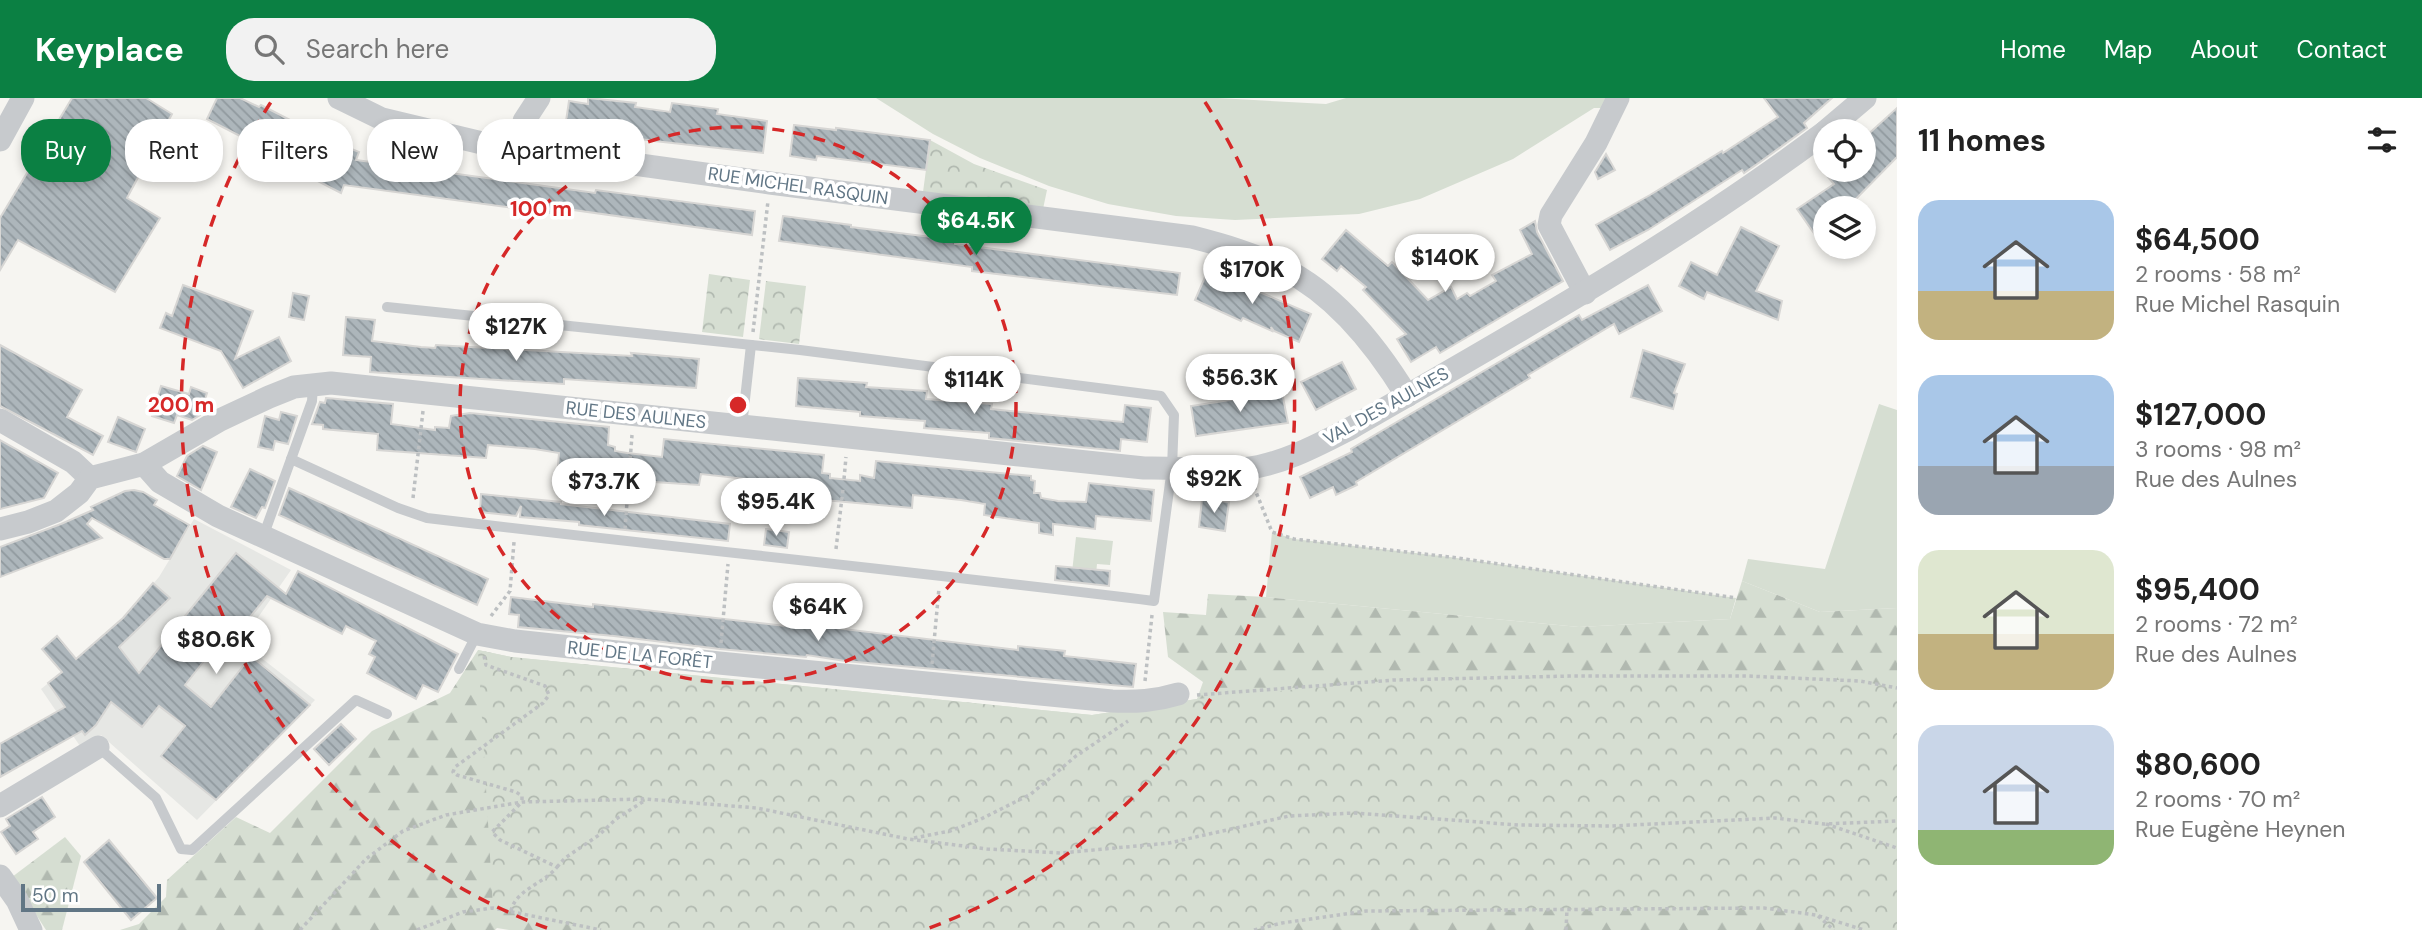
<!DOCTYPE html>
<html lang="en">
<head>
<meta charset="utf-8">
<style>
	body { margin:0; font-family:"DM Sans",sans-serif; background:#f2f2f2; color:#222; height:100vh; display:flex; flex-direction:column; font-size:26px; white-space:nowrap }
	* { box-sizing:border-box; margin:0 }
	p { font-size:23px; color:#767676 }
	.icon { flex:none; width:38px; height:38px; fill:none; stroke:currentColor; stroke-width:2; stroke-linecap:round; stroke-linejoin:round }
	.map { position:relative; flex:1; overflow:hidden }
	.panel { display:flex; flex-direction:column; background:#fff; width:525px }
	.panel>* { flex:none }
	.top-card { position:absolute; left:21px; top:21px; width:665px; height:63px; display:flex; gap:14px }
	.buttons { position:absolute; left:1813px; top:21px; display:grid; gap:14px }
	.buttons a { display:grid; place-items:center; width:63px; height:63px; border-radius:50%; background:#fff; box-shadow:0 4px 10px #0003; font-size:35px }
	.scale { position:absolute; left:21px; bottom:18px; width:140px; box-sizing:border-box; padding-left:7px; border:4px solid #617685; border-top:0; font-size:19px; line-height:24px; white-space:nowrap; color:#617685; -webkit-text-stroke:5px #fff; paint-order:stroke }
	.price { position:absolute; translate:-50% -60px; padding:0 16px; border-radius:24px; background:#fff; color:#222; font-size:23px; line-height:46px; filter:drop-shadow(0 2px 4px #0008) }
	.price::after { content:''; position:absolute; left:50%; top:42px; width:21px; height:16px; margin-left:-10px; background:inherit; clip-path:polygon(0 0,100% 0,50% 100%) }
	.price.on { background:#0b8043; color:#fff }
	ul { padding:0; list-style:none }
	li { display:flex; align-items:center; gap:21px; height:175px; padding:0 21px }
	li span { display:grid; place-items:center; flex:none; width:196px; height:140px; border-radius:21px; color:#555 }
	li>.icon { margin-inline-start:auto }
	span .icon { width:84px; height:84px; fill:#fffc; stroke-width:1 }
	li b { font-size:30px }
	h2 { display:flex; justify-content:space-between; align-items:center; height:84px; padding:0 21px; font-size:30px }
	.chip { padding:0 24px; border-radius:28px; background:#fff; box-shadow:0 4px 10px #0003; font-size:24px; line-height:63px }
	.chip.on { background:#0b8043; color:#fff }
	header { display:flex; align-items:center; gap:42px; box-sizing:border-box; height:98px; padding:0 35px; background:#0b8043; color:#fff }
	header strong { font-size:33px }
	nav { display:flex; gap:38px; margin-inline-start:auto; font-size:24px }
	.search { width:490px; height:63px; background:#f2f2f2; display:flex; align-items:center; gap:18px; box-sizing:border-box; padding:0 24px; border-radius:28px; color:#767676; font-size:26px }
	main { display:flex; flex:1; min-height:0 }
	.map>svg:first-child { display:block }
</style>
</head>
<body>
<header>
<strong>Keyplace</strong>
<div class="search"><svg class="icon" aria-label="search" viewBox="0 0 24 24"><circle cx="10" cy="10" r="6"/><path d="M15 15l6 6"/></svg>Search here</div>
<nav><a>Home</a><a>Map</a><a>About</a><a>Contact</a></nav>
</header>
<main>
<div class="map">
<svg width="1897" height="832" viewBox="0 0 1897 832">
	<defs>
		<pattern id="forest-firs" width="22" height="20" patternUnits="userSpaceOnUse" patternTransform="scale(1.75)"><rect width="22" height="20" fill="#d6ded2"/><path d="M5 1l3.5 6h-7zM16 11l3.5 6h-7z" fill="#b1b9b0"/></pattern>
		<pattern id="park-crowns" width="20" height="18" patternUnits="userSpaceOnUse" patternTransform="scale(1.75)"><rect width="20" height="18" fill="#d6ded2"/><path d="M2 6a3 3 0 1 1 6 0M12 15a3 3 0 1 1 6 0" fill="none" stroke="#b1b9b0"/></pattern>
		<pattern id="building-back-hatch" width="6" height="6" patternUnits="userSpaceOnUse" patternTransform="scale(1.75)"><rect width="6" height="6" fill="#adb6bb"/><path d="M-1 5l2 2M0 0l6 6M5-1l2 2" fill="none" stroke="#90999e"/></pattern>
	</defs>
	<rect width="100%" height="100%" fill="#f6f5f1"/>
	<polygon fill="#e6e7e4" points="194,421 291,472 241,544 315,602 197,722 101,637 80,648 41,591 82,558 123,520 159,479"/>
	<g fill="#d6ded2">
		<polygon points="876,0 1218,0 1326,6 1346,0 1618,0 1613,10 1594,10 1513,61 1420,101 1359,116 1235,122 1176,118 1108,106 1049,88 980,60 933,36"/>
		<polygon points="1879,306 1897,312 1897,510 1820,514 1742,483 1748,461 1825,471"/>
		<polygon points="1272,434 1294,441 1450,459 1736,500 1730,521 1579,529 1266,499"/>
		<polygon points="1076,439 1113,443 1110,467 1097,466 1095,486 1071,483"/>
	</g>
	<g fill="url(#forest-firs)">
		<polygon points="1742,483 1820,514 1897,510 1897,832 509,832 497,830 495,832 120,832 139,826 166,799 167,782 236,719 270,735 372,633 450,595 478,552 511,559 1092,617 1197,601 1203,584 1168,559 1163,514 1206,517 1208,496 1266,499 1579,529 1730,521"/>
		<polygon points="65,739 81,758 62,832 46,832 12,779"/>
	</g>
	<g fill="url(#park-crowns)">
		<polygon points="930,42 974,66 1047,92 1043,111 923,94"/>
		<polygon points="709,176 750,182 743,239 702,234"/>
		<polygon points="766,183 806,188 799,246 759,241"/>
		<polygon points="478,552 511,559 1092,617 1197,601 1394,582 1747,578 1860,583 1897,590 1897,832 1803,832 1815,817 1764,810 1367,813 1282,825 1254,832 601,832 493,810"/>
	</g>
	<g fill="url(#building-back-hatch)" stroke="#d7d6d4" stroke-width="2">
		<polygon points="72,0 146,0 172,16 127,100 160,120 115,194 18,142 0,172 0,120"/>
		<polygon points="217,0 240,0 259,9 261,7 323,39 359,54 356,62 595,95 596,92 755,113 752,137 573,112 572,118 344,87 341,95 242,44 244,40 207,21"/>
		<polygon points="588,0 636,5 635,9 670,14 672,5 718,11 717,16 767,23 763,55 654,43 565,30 569,3 588,6"/>
		<polygon points="1764,0 1832,0 1804,25 1807,30 1760,64 1744,75 1742,72 1648,132 1610,152 1596,127 1650,97 1722,53 1723,55 1778,19"/>
		<polygon points="1897,10 1897,59 1847,110 1825,110 1825,151 1797,111 1834,86 1828,79 1836,72 1864,72 1864,40"/>
		<polygon points="794,27 836,32 836,30 930,42 926,72 817,58 816,62 790,58"/>
		<polygon points="1606,56 1615,72 1598,81 1595,74"/>
		<polygon points="783,118 851,127 851,129 956,142 955,146 1180,175 1177,197 972,173 972,169 779,143"/>
		<polygon points="1535,123 1537,134 1563,183 1440,255 1436,249 1411,264 1397,241 1406,236 1363,192 1366,189 1341,168 1337,173 1322,161 1346,132 1388,168 1392,164 1428,202 1451,189 1457,201 1467,195 1470,198 1496,183 1492,177 1532,156 1520,132"/>
		<polygon points="1741,129 1779,148 1756,193 1782,203 1778,222 1707,194 1704,201 1679,188 1691,164 1717,177"/>
		<polygon points="1208,172 1311,216 1299,244 1274,233 1271,229 1272,233 1243,220 1241,223 1195,202"/>
		<polygon points="183,187 253,213 235,261 279,239 291,263 243,290 221,253 160,230 166,215 172,218"/>
		<polygon points="1648,187 1662,213 1619,236 1614,226 1528,277 1530,280 1356,384 1357,387 1336,397 1333,389 1310,400 1300,379 1352,354 1351,351 1579,217 1582,222"/>
		<polygon points="293,195 309,198 304,222 289,219"/>
		<polygon points="346,219 375,222 372,243 421,249 435,250 436,247 632,258 631,255 699,261 696,290 564,281 564,286 370,274 371,259 343,257"/>
		<polygon points="0,247 82,292 67,319 103,338 93,357 0,308"/>
		<polygon points="1643,252 1685,266 1674,295 1677,296 1673,311 1631,299"/>
		<polygon points="1342,264 1356,291 1316,312 1301,284"/>
		<polygon points="798,280 867,285 866,289 927,293 926,301 992,306 991,311 1123,324 1125,307 1151,310 1147,344 1121,341 1120,353 989,340 989,335 924,330 925,323 860,318 860,314 796,308"/>
		<polygon points="161,288 189,296 191,289 207,295 200,317 192,322 177,317 174,325 152,318"/>
		<polygon points="1282,294 1288,325 1196,338 1191,308"/>
		<polygon points="326,300 393,306 391,326 435,332 435,329 449,330 451,318 470,315 609,329 608,347 615,349 615,353 627,355 662,359 664,341 824,357 822,375 830,376 830,380 860,383 860,377 874,380 876,363 1031,378 1031,382 1035,383 1034,395 1040,395 1041,400 1058,403 1086,404 1089,385 1154,392 1151,423 1096,418 1095,431 1053,426 1053,437 1039,435 1039,425 984,417 985,406 961,402 913,397 912,410 802,400 802,397 772,395 772,384 701,376 699,387 639,383 640,377 558,367 559,355 535,351 488,347 486,360 377,352 378,336 323,331 323,327 312,326 320,304 325,305"/>
		<polygon points="281,314 297,318 288,346 275,343 273,352 258,349 265,318 279,322"/>
		<polygon points="118,319 145,331 136,354 108,344"/>
		<polygon points="0,342 58,375 44,400 0,411"/>
		<polygon points="203,348 217,354 201,392 177,378 187,358"/>
		<polygon points="250,371 275,383 265,410 262,409 256,420 231,409"/>
		<polygon points="289,390 488,481 477,507 279,417"/>
		<polygon points="134,392 143,394 157,402 154,407 189,427 170,461 164,461 92,420 87,426 102,440 0,479 0,449 61,426 93,412 91,409 125,393"/>
		<polygon points="481,396 561,404 561,406 730,426 728,443 579,427 579,424 520,419 521,408 516,418 480,414"/>
		<polygon points="1202,401 1229,404 1225,433 1199,429"/>
		<polygon points="766,431 789,434 787,450 764,447"/>
		<polygon points="236,455 286,496 298,473 458,556 438,594 423,587 416,601 367,575 375,559 369,556 376,543 346,528 342,536 267,498 230,544 223,539 185,587 211,609 251,558 310,607 216,702 161,658 185,628 159,608 142,629 111,604 96,627 85,637 82,633 0,679 0,646 65,609 48,585 62,574 42,551 57,538 76,561 123,520 153,485 170,500 119,549 139,575"/>
		<polygon points="1056,468 1110,473 1109,488 1055,482"/>
		<polygon points="511,499 593,509 593,506 785,528 786,524 1018,552 1018,548 1065,553 1064,558 1136,566 1133,589 845,563 807,557 806,559 720,551 614,538 518,529 519,517 509,516"/>
		<polygon points="341,626 356,641 329,667 314,651"/>
		<polygon points="42,699 55,719 33,734 38,741 16,756 1,734 10,728 6,721"/>
		<polygon points="109,742 157,800 131,822 84,764"/>
	</g>
	<g fill="none" stroke-linecap="round" stroke-linejoin="round">
		<g stroke="#bdc0c2" stroke-width="3.5" stroke-dasharray="3.5 3.5" stroke-linecap="butt">
			<polyline points="753,234 768,103"/>
			<polyline points="844,381 846,359"/>
			<polyline points="1254,389 1272,434 1294,441 1450,459 1736,500"/>
			<polyline points="413,400 423,313"/>
			<polyline points="625,431 632,337"/>
			<polyline points="836,451 843,391"/>
			<polyline points="491,518 510,493 514,444"/>
			<polyline points="721,545 728,466"/>
			<polyline points="484,558 486,567 545,588 549,597 543,605 455,669 453,674 457,677 516,694 522,698 522,704"/>
			<polyline points="932,566 939,490"/>
			<polyline points="1145,583 1152,517"/>
			<polyline points="1197,597 1394,582 1571,578 1747,578 1860,583 1897,590"/>
			<polyline points="1826,726 1897,750"/>
			<polyline points="914,740 950,733 981,721 1031,696 1076,658 1128,623"/>
			<polyline points="557,769 565,760 599,737 616,721 644,703"/>
			<path d="M 511,813 C 515,792 545,785 557,769 L 500,742 L 492,734 L 521,705"/>
			<polyline points="1818,818 1834,832"/>
			<polyline points="300,832 366,761 403,733 446,717 522,704 645,701 757,710 908,741 987,751 1061,755 1169,745 1289,718 1355,715 1519,727 1612,728 1775,720 1824,726 1897,723"/>
			<polyline points="417,832 463,814 493,810 601,832"/>
			<polyline points="1254,832 1282,825 1366,813 1764,810 1816,817 1864,832"/>
			<polyline points="1566,832 1567,811"/>
		</g>
		<g stroke="#c7cacd" stroke-width="10">
			<polyline points="742,328 751,247"/>
			<path d="M 291,361 L 398,410 L 427,420 C 669,449 912,473 1154,503 L 1172,370 L 1174,317 L 1161,298 L 800,252 L 387,209"/>
			<polyline points="263,439 312,303 313,287"/>
			<polyline points="459,571 477,536"/>
			<polyline points="98,649 156,700 181,751 192,752 356,602 387,616"/>
		</g>
		<g stroke="#c7cacd" stroke-width="23">
			<path d="M 339,0 L 382,21 L 482,45 L 770,85 L 1192,139 C 1223,147 1255,156 1284,171 C 1336,197 1377,249 1407,298"/>
			<polyline points="1826,33 1865,0"/>
			<polyline points="0,42 23,0"/>
			<polyline points="522,50 524,23 539,0"/>
			<polyline points="1585,195 1549,127 1551,117 1596,45 1618,0"/>
			<polyline points="0,322 73,364 90,380"/>
			<path d="M 144,366 L 160,384 L 218,418 L 477,536 L 515,543 L 719,565 L 1112,603 C 1136,604 1155,603 1178,596"/>
			<path d="M 0,431 L 28,424 L 56,413 L 79,395 L 90,380 L 144,366 L 220,322 L 269,299 L 294,289 L 331,285 L 1144,370 C 1177,369 1210,374 1243,371 C 1281,367 1318,347 1351,330 C 1512,237 1676,146 1825,34"/>
			<polyline points="0,708 98,649"/>
			<polyline points="0,778 17,802 31,832"/>
		</g>
	</g>
	<g fill="none" stroke="#d62828" stroke-width="3.5" stroke-dasharray="12 9">
		<circle cx="738" cy="307" r="278"/>
		<path d="M547 830A557 557 0 0 1 271 4M1205 4A557 557 0 0 1 929 830"/>
	</g>
	<g text-anchor="middle" stroke-width="7" stroke-linejoin="round" paint-order="stroke">
		<g font-size="18" fill="#617685" stroke="#fff">
			<text transform="translate(798 88) rotate(8)" y="6">RUE MICHEL RASQUIN</text>
			<text transform="translate(1386 308) rotate(-29)" y="6">VAL DES AULNES</text>
			<text transform="translate(636 317) rotate(6)" y="6">RUE DES AULNES</text>
			<text transform="translate(640 557) rotate(6)" y="6">RUE DE LA FORÊT</text>
		</g>
	</g>
	<circle cx="738" cy="307" r="10" fill="#d62828" stroke="#fff" stroke-width="3.5"/>
	<g font-size="21" text-anchor="middle" font-weight="bold" fill="#d62828" stroke="#fff" stroke-width="7" stroke-linejoin="round" paint-order="stroke">
		<text x="541" y="118">100 m</text>
		<text x="181" y="314">200 m</text>
	</g>
</svg>
<div class="buttons">
<a><svg class="icon" aria-label="locate" viewBox="0 0 24 24"><circle cx="12" cy="12" r="6"/><path d="M12 2v4M12 18v4M2 12h4M18 12h4"/></svg></a>
<a><svg class="icon" aria-label="layers" viewBox="0 0 24 24"><path d="M12 4l9 5-9 5-9-5zM3 14l9 5 9-5"/></svg></a>
</div>
<div class="scale">50 m</div>
<b class="price on" style="left:976px;top:159px">$64.5K</b>
<b class="price" style="left:1445px;top:196px">$140K</b>
<b class="price" style="left:1252px;top:208px">$170K</b>
<b class="price" style="left:516px;top:265px">$127K</b>
<b class="price" style="left:1240px;top:316px">$56.3K</b>
<b class="price" style="left:974px;top:318px">$114K</b>
<b class="price" style="left:1214px;top:417px">$92K</b>
<b class="price" style="left:604px;top:420px">$73.7K</b>
<b class="price" style="left:776px;top:440px">$95.4K</b>
<b class="price" style="left:818px;top:545px">$64K</b>
<b class="price" style="left:216px;top:578px">$80.6K</b>
<div class="top-card">
<a class="chip on">Buy</a>
<a class="chip">Rent</a>
<a class="chip">Filters</a>
<a class="chip">New</a>
<a class="chip">Apartment</a>
</div>
</div>
<section class="panel">
<h2>11 homes<svg class="icon" aria-label="filters" viewBox="0 0 24 24"><path d="M4 7h16M4 17h16"/><circle cx="9" cy="7" r="2"/><circle cx="15" cy="17" r="2"/></svg></h2>
<ul>
<li><span style="background:linear-gradient(#a9c7e8 65%,#c2b280 0)"><svg class="icon" aria-label="home" viewBox="0 0 24 24"><path d="M3 11l9-7 9 7M6 9v11h12V9"/></svg></span><div><b>$64,500</b><p>2 rooms · 58 m²</p><p>Rue Michel Rasquin</p></div></li>
<li><span style="background:linear-gradient(#a9c7e8 65%,#9aa5b1 0)"><svg class="icon" aria-label="home" viewBox="0 0 24 24"><path d="M3 11l9-7 9 7M6 9v11h12V9"/></svg></span><div><b>$127,000</b><p>3 rooms · 98 m²</p><p>Rue des Aulnes</p></div></li>
<li><span style="background:linear-gradient(#dfe7d0 60%,#c2b280 0)"><svg class="icon" aria-label="home" viewBox="0 0 24 24"><path d="M3 11l9-7 9 7M6 9v11h12V9"/></svg></span><div><b>$95,400</b><p>2 rooms · 72 m²</p><p>Rue des Aulnes</p></div></li>
<li><span style="background:linear-gradient(#c9d6e8 75%,#8fb573 0)"><svg class="icon" aria-label="home" viewBox="0 0 24 24"><path d="M3 11l9-7 9 7M6 9v11h12V9"/></svg></span><div><b>$80,600</b><p>2 rooms · 70 m²</p><p>Rue Eugène Heynen</p></div></li>
</ul>
</section>
</main>
</body>
</html>
